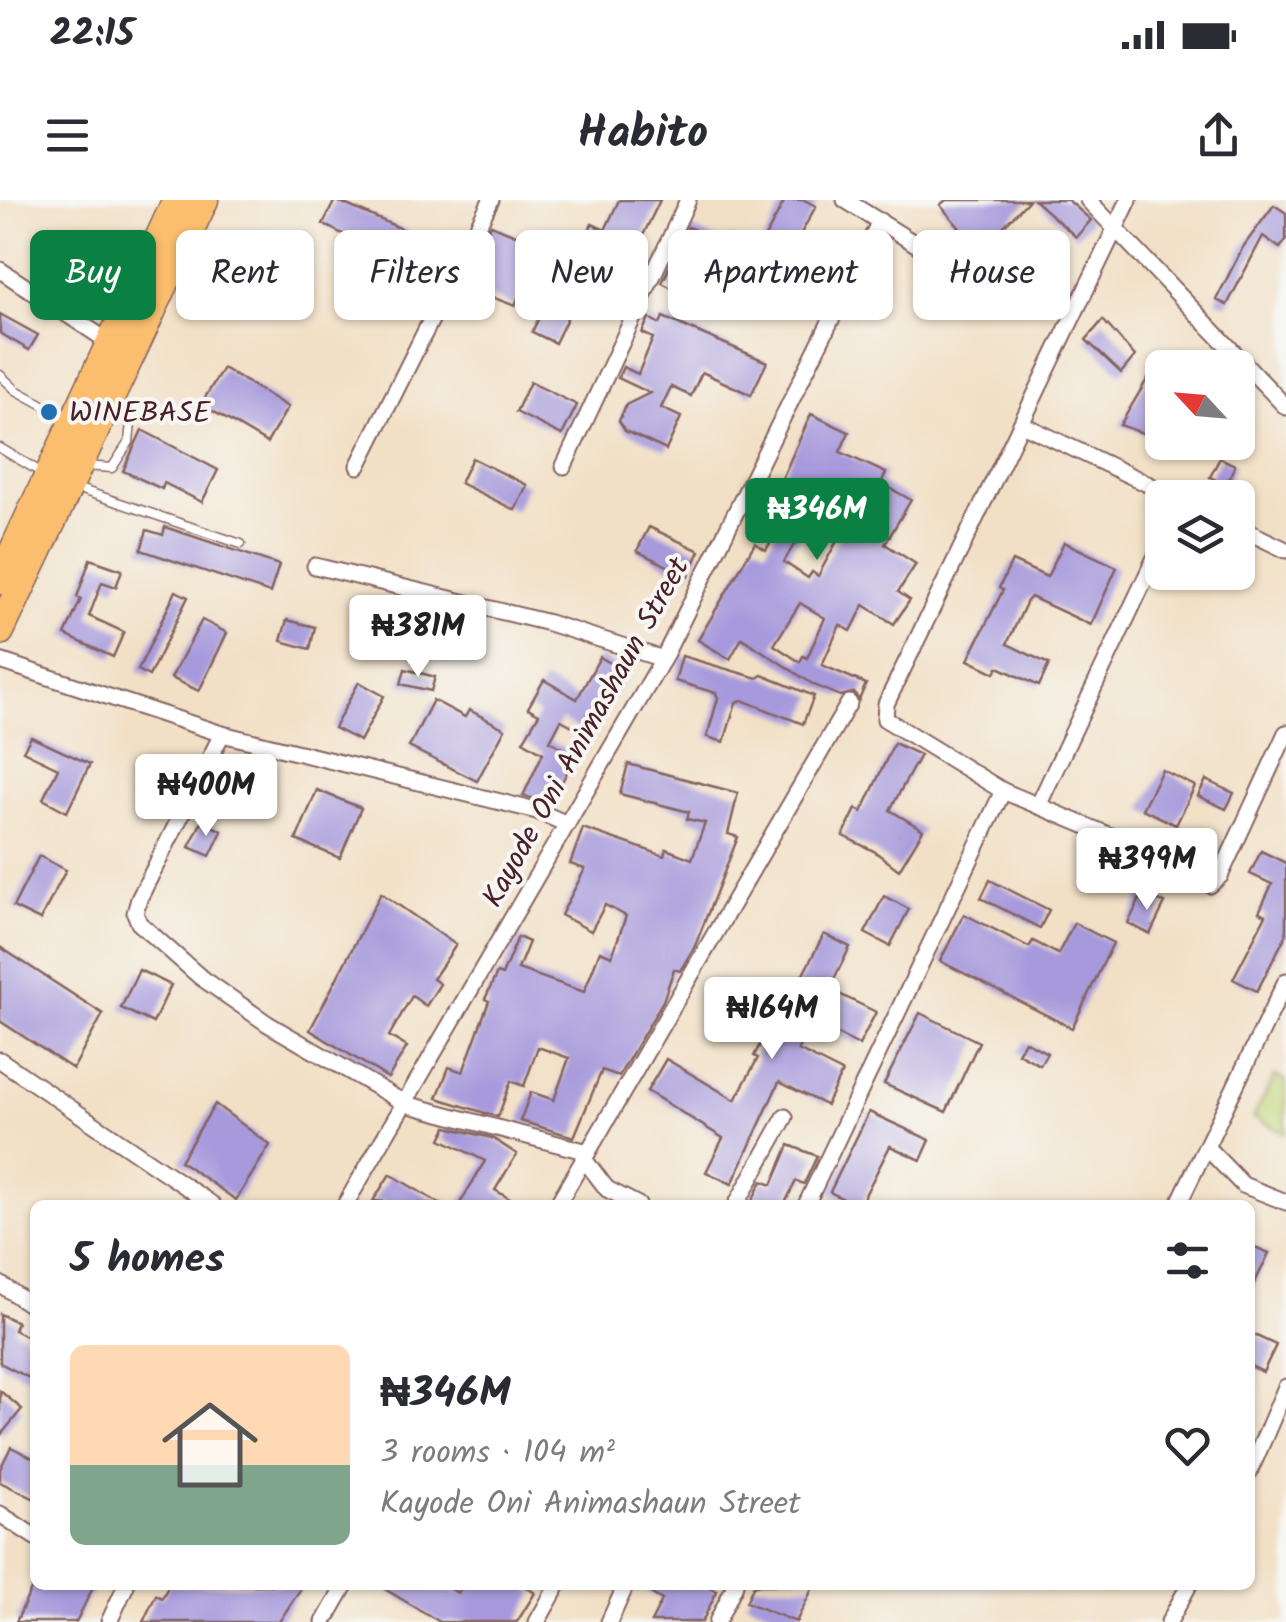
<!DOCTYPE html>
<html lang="en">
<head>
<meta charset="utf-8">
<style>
	body { margin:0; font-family:Kalam,sans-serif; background:#f7f7f7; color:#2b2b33; height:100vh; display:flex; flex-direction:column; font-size:38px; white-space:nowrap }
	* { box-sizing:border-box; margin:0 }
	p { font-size:32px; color:#7c7c81 }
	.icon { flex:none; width:55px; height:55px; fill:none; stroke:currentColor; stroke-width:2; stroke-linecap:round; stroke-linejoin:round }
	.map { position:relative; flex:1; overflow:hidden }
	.details { position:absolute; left:30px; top:1000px; width:1225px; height:390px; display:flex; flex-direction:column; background:#fff; border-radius:15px; box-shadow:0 2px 8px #0004 }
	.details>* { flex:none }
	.hud { position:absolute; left:30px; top:30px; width:1228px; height:90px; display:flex; gap:20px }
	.needle { width:65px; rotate:296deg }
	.tools { position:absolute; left:1145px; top:150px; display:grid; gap:20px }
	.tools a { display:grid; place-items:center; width:110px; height:110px; border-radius:15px; background:#fff; box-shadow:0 2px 8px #0004; font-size:50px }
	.price { position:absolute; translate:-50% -85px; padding:0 22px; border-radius:10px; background:#fff; color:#222; font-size:32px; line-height:65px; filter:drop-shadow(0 2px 5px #0008) }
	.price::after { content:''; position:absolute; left:50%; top:60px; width:30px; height:22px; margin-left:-15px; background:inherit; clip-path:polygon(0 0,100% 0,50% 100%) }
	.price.selected { background:#0b8043; color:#fff }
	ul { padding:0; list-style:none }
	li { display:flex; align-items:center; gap:30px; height:250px; padding:0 40px }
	li span { display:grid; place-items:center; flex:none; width:280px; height:200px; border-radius:15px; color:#555 }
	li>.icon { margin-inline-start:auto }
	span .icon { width:120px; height:120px; fill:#fffc; stroke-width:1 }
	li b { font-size:42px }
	h2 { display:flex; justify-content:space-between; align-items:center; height:120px; padding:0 40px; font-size:42px }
	.chip { padding:0 35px; border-radius:15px; background:#fff; box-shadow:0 2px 8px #0004; font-size:35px; line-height:90px }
	.chip.selected { background:#0b8043; color:#fff }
	.status { display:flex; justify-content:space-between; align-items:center; height:70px; padding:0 50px; background:#fff; direction:ltr }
	.status svg { height:28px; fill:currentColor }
	header { display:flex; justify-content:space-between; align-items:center; height:130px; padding:0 40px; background:#fff; font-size:45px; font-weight:700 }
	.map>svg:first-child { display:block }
</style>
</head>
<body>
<div class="status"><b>22:15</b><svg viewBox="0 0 49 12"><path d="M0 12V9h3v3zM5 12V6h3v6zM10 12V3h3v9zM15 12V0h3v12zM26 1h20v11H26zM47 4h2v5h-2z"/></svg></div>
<header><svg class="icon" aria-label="menu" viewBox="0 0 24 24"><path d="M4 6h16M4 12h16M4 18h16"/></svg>Habito<svg class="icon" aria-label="share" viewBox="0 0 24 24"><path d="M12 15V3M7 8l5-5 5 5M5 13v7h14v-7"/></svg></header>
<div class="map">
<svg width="1286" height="1422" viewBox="0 0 1286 1422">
	<rect width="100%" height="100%" fill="#f6f6f2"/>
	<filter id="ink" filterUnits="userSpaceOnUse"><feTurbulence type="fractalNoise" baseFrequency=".01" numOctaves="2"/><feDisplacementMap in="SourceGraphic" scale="20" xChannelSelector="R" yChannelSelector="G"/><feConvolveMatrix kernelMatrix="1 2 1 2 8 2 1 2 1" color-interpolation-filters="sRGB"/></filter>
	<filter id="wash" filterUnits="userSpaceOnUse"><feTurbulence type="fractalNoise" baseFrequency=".0048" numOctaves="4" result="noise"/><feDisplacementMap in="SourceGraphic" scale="40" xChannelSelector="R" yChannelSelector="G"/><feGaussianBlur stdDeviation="2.25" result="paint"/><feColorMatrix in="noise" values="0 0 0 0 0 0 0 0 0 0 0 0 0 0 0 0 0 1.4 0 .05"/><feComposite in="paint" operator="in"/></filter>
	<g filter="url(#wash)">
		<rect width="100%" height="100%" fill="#f2e0c6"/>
		<polygon fill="#c2d477" stroke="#867a51" stroke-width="2.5" points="1275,876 1286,881 1286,934 1253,917"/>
		<g id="blocks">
			<g fill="#a79adc" fill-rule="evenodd">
				<polygon points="335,0 439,45 424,76 323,24"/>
				<polygon points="619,0 660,0 625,73 579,51 592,24 605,30"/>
				<polygon points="785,0 804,0 816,6 788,57 762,43"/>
				<polygon points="946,0 1029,0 998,32 1003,37 983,55 940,5"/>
				<polygon points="1034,0 1068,0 1091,20 1076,37"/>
				<polygon points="1274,5 1286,13 1286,40 1280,48 1263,36 1227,105 1216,100 1243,47"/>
				<polygon points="491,25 554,51 542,79 528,73 515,106 471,89 485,54 478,51"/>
				<polygon points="688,27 726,44 729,37 755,50 724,114 662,83"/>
				<polygon points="547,101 570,112 555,143 532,132"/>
				<polygon points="0,114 38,135 29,150 0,133"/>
				<polygon points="663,117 767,162 751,195 702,172 691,196 671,187 661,208 681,217 666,250 625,231 619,221 626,205 650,193 618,178 623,167 638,174 653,138 642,133 649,118 660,124"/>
				<polygon points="1103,120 1135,156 1121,173 1086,140"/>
				<polygon points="223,168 288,207 267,243 201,204"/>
				<polygon points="1149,176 1162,186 1162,200 1154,210 1162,214 1162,240 1120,225"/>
				<polygon points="530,182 577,205 562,235 516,212"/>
				<path d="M 811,214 L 849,232 L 840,252 L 886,273 L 881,283 L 911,300 L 885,344 L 916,364 L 898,392 L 910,400 L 894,424 L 864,405 L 851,431 L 840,425 L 822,465 L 866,484 L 859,500 L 854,493 L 840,496 L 814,485 L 742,438 L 730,459 L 698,440 L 755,343 L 766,350 L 789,309 L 772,301 ZM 812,313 L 844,328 L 818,376 L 812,372 L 808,378 L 784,362 ZM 800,403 L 825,418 L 807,458 L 803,456 L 800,462 L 774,445 Z"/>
				<polygon points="142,230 218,270 202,302 164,283 162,289 123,271"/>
				<polygon points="472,258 527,285 515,310 460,283"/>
				<polygon points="1220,258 1235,265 1226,285 1210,277"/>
				<polygon points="165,327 279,365 270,393 141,350 147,330 163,335"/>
				<polygon points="649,327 700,351 688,376 637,351"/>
				<polygon points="1064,342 1117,367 1091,425 1031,397 1027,401 1007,444 1049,464 1039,486 998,467 995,473 968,460 1003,390 999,388 1012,361 1047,377"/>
				<polygon points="90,359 122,370 116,387 102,382 89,416 124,432 113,457 65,435 81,399 77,397"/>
				<polygon points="176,391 188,397 149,476 138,470"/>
				<polygon points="202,420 227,433 199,491 171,478"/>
				<polygon points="287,420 315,427 310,449 281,441"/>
				<polygon points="682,456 757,478 762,475 814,496 803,524 742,500 736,503 724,542 707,537 718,498 716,493 675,481"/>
				<polygon points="600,457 626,472 610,503 591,536 561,520 550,541 576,555 555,595 546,591 542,601 523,596 543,553 523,541 539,514 528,508 544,480 577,499"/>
				<polygon points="405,469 435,477 431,491 401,484"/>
				<polygon points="359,482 384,496 360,541 334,528"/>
				<polygon points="433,500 465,517 469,510 505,529 477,581 409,547"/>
				<polygon points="31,537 90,564 67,612 43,599 58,568 23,551"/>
				<polygon points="894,543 920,555 890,610 923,630 899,670 874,651 843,636 856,609 862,612"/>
				<polygon points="628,564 738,593 728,634 738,637 695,746 680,771 674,769 663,801 619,876 602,870 574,937 520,921 531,892 554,900 569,858 538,847 524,886 511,881 498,917 437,898 449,867 463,872 489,801 485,799 497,773 502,775 518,737 529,742 518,769 584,792 600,751 612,756 626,716 605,705 591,731 561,715 585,669 570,664 583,628 664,656 666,649 692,659 705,623 687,619 689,612 620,594"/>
				<polygon points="1162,570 1195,586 1176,625 1142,609"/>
				<polygon points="1206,580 1234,593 1226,609 1198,596"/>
				<polygon points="317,590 361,608 340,658 296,640"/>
				<polygon points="202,621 222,631 210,656 189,647"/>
				<polygon points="1261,651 1286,663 1286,735 1257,791 1233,779 1266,715 1259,712 1272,684 1250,674"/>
				<polygon points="39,656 66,670 40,720 13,707"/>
				<polygon points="990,680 1049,710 1040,728 981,698"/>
				<polygon points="381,693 456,745 433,779 440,784 426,806 412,796 389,836 407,847 388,878 310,830"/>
				<polygon points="1143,693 1165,703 1150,734 1128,723"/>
				<polygon points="884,696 909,709 890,746 865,733"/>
				<polygon points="964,714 1029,747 1033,741 1058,754 1074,723 1113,743 1072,828 940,761"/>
				<polygon points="824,734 850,747 829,789 876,812 859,845 817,824 813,830 809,828 798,850 842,872 826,905 779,882 732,984 706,972 723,938 647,891 666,859 735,900 758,858 754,856 790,788 795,790"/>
				<polygon points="0,747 103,814 73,869 0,821"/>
				<polygon points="139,770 171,785 153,823 121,808"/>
				<polygon points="920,813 979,842 946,912 884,884"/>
				<polygon points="1025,841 1047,853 1040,865 1018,853"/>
				<polygon points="215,904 270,945 236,1000 180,961"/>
				<polygon points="869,912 930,940 921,960 890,946 860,1005 855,1005 830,992"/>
				<polygon points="447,927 492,938 517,954 495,990 520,1005 459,1005 485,961 441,939"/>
				<polygon points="789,945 817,956 804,984 796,981 784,1005 750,1005 762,981 772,985"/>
				<polygon points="390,974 442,1005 373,1001"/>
				<polygon points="1250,1045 1269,1053 1250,1093"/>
				<polygon points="0,1114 17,1122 14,1130 35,1141 35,1181 0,1163"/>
				<polygon points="1250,1133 1276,1145 1263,1172 1250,1166"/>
				<polygon points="0,1191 22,1209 0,1236"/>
				<polygon points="11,1247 35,1259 35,1299 0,1282 0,1269"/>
				<polygon points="33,1385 94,1385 76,1422 16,1422"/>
				<polygon points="169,1385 303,1385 279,1422 143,1422 156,1395 162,1398"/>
				<polygon points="378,1385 444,1385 458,1393 463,1385 522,1385 535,1393 517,1422 440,1422"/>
				<polygon points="637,1385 705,1385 717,1391 702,1422 651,1422 662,1400"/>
				<polygon points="754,1385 814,1385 796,1422 746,1402"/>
			</g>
		</g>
	</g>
	<g filter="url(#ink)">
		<use href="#blocks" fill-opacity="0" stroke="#856361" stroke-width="2.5"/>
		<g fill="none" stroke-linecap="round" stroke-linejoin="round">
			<g stroke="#856361" stroke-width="11">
				<g id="service">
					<polyline points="192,36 267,79"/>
					<polyline points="0,175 16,190 69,219"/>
					<polyline points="0,248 44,274"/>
					<polyline points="85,266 112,268 129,242 131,223 116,206"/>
					<polyline points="73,287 241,344"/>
				</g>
			</g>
			<g stroke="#856361" stroke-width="19">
				<g id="minor">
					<polyline points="845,0 959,71"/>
					<polyline points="1088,0 1286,207"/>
					<polyline points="1129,0 886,504 885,519 1003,591 1120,640 1210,685 1220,676 1286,533"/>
					<polyline points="0,70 109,142"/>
					<polyline points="1024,225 1177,298"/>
					<polyline points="358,266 491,0"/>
					<polyline points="564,266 688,0"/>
					<polyline points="1238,327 1286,350"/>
					<polyline points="315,366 549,423 663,459"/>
					<polyline points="0,461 222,534 537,611 567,624"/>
					<polyline points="222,534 139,699 135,713 139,723 199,776 268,824 406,904 588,952 849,503"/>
					<polyline points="1038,606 1162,343"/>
					<polyline points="0,860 213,1005"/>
					<polyline points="1206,947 1243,985 1286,1002"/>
					<polyline points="584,959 607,989 638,1005"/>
					<polyline points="345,1005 663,459 880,21"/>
					<polyline points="557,1005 588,952"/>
					<polyline points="736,1005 785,917"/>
					<polyline points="806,1005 1003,591"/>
					<polyline points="1178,1005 1286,781"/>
					<polyline points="0,1084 35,1108"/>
					<polyline points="1250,1271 1286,1187"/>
					<polyline points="0,1314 35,1337"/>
					<polyline points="109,1422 126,1385"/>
					<polyline points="324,1422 345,1385"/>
					<polyline points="537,1422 558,1385"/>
					<polyline points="609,1422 626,1385"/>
					<polyline points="717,1422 735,1385"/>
					<polyline points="1169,1422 1189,1385"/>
				</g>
			</g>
			<g stroke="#856361" stroke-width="31">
				<g id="trunk">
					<polyline points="0,380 177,0"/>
					<polyline points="0,431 204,0"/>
				</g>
			</g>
			<use href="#service" stroke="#fff" stroke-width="8"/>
			<use href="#minor" stroke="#fff" stroke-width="15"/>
			<use href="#trunk" stroke="#fbbe6e" stroke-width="28"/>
		</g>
	</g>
	<circle fill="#1f6fb2" stroke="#f6f6f2" stroke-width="4" cx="49" cy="212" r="10"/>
	<g text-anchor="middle" stroke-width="8" stroke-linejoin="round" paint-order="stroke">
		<g font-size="30" fill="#4a1f2b" stroke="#f6f6f2" text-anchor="start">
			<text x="69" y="222">WINEBASE</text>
		</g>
		<g font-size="30" fill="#4a1f2b" stroke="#f6f6f2">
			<text transform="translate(585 532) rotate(-61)" y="10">Kayode Oni Animashaun Street</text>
		</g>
	</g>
</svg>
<div class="tools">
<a><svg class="needle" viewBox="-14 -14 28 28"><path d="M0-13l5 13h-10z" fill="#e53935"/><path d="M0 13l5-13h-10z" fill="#7c7c81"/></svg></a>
<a><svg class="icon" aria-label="layers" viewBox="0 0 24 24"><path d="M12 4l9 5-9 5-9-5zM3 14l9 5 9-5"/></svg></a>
</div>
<b class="price selected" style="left:817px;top:363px">₦346M</b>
<b class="price" style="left:418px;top:480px">₦381M</b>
<b class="price" style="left:206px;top:639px">₦400M</b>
<b class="price" style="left:1147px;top:713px">₦399M</b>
<b class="price" style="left:772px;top:862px">₦164M</b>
<div class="hud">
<a class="chip selected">Buy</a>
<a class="chip">Rent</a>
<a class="chip">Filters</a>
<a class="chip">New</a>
<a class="chip">Apartment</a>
<a class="chip">House</a>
</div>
<section class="details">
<h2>5 homes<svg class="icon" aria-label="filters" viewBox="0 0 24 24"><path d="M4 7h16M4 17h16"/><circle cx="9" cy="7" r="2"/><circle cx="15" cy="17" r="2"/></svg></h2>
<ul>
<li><span style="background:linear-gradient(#ffd9b3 60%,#7fa58c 0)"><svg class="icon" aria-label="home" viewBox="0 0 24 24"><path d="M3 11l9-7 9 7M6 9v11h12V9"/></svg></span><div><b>₦346M</b><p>3 rooms · 104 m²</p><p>Kayode Oni Animashaun Street</p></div><svg class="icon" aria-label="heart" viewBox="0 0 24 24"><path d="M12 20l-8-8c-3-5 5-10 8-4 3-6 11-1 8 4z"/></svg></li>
</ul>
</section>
</div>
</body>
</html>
